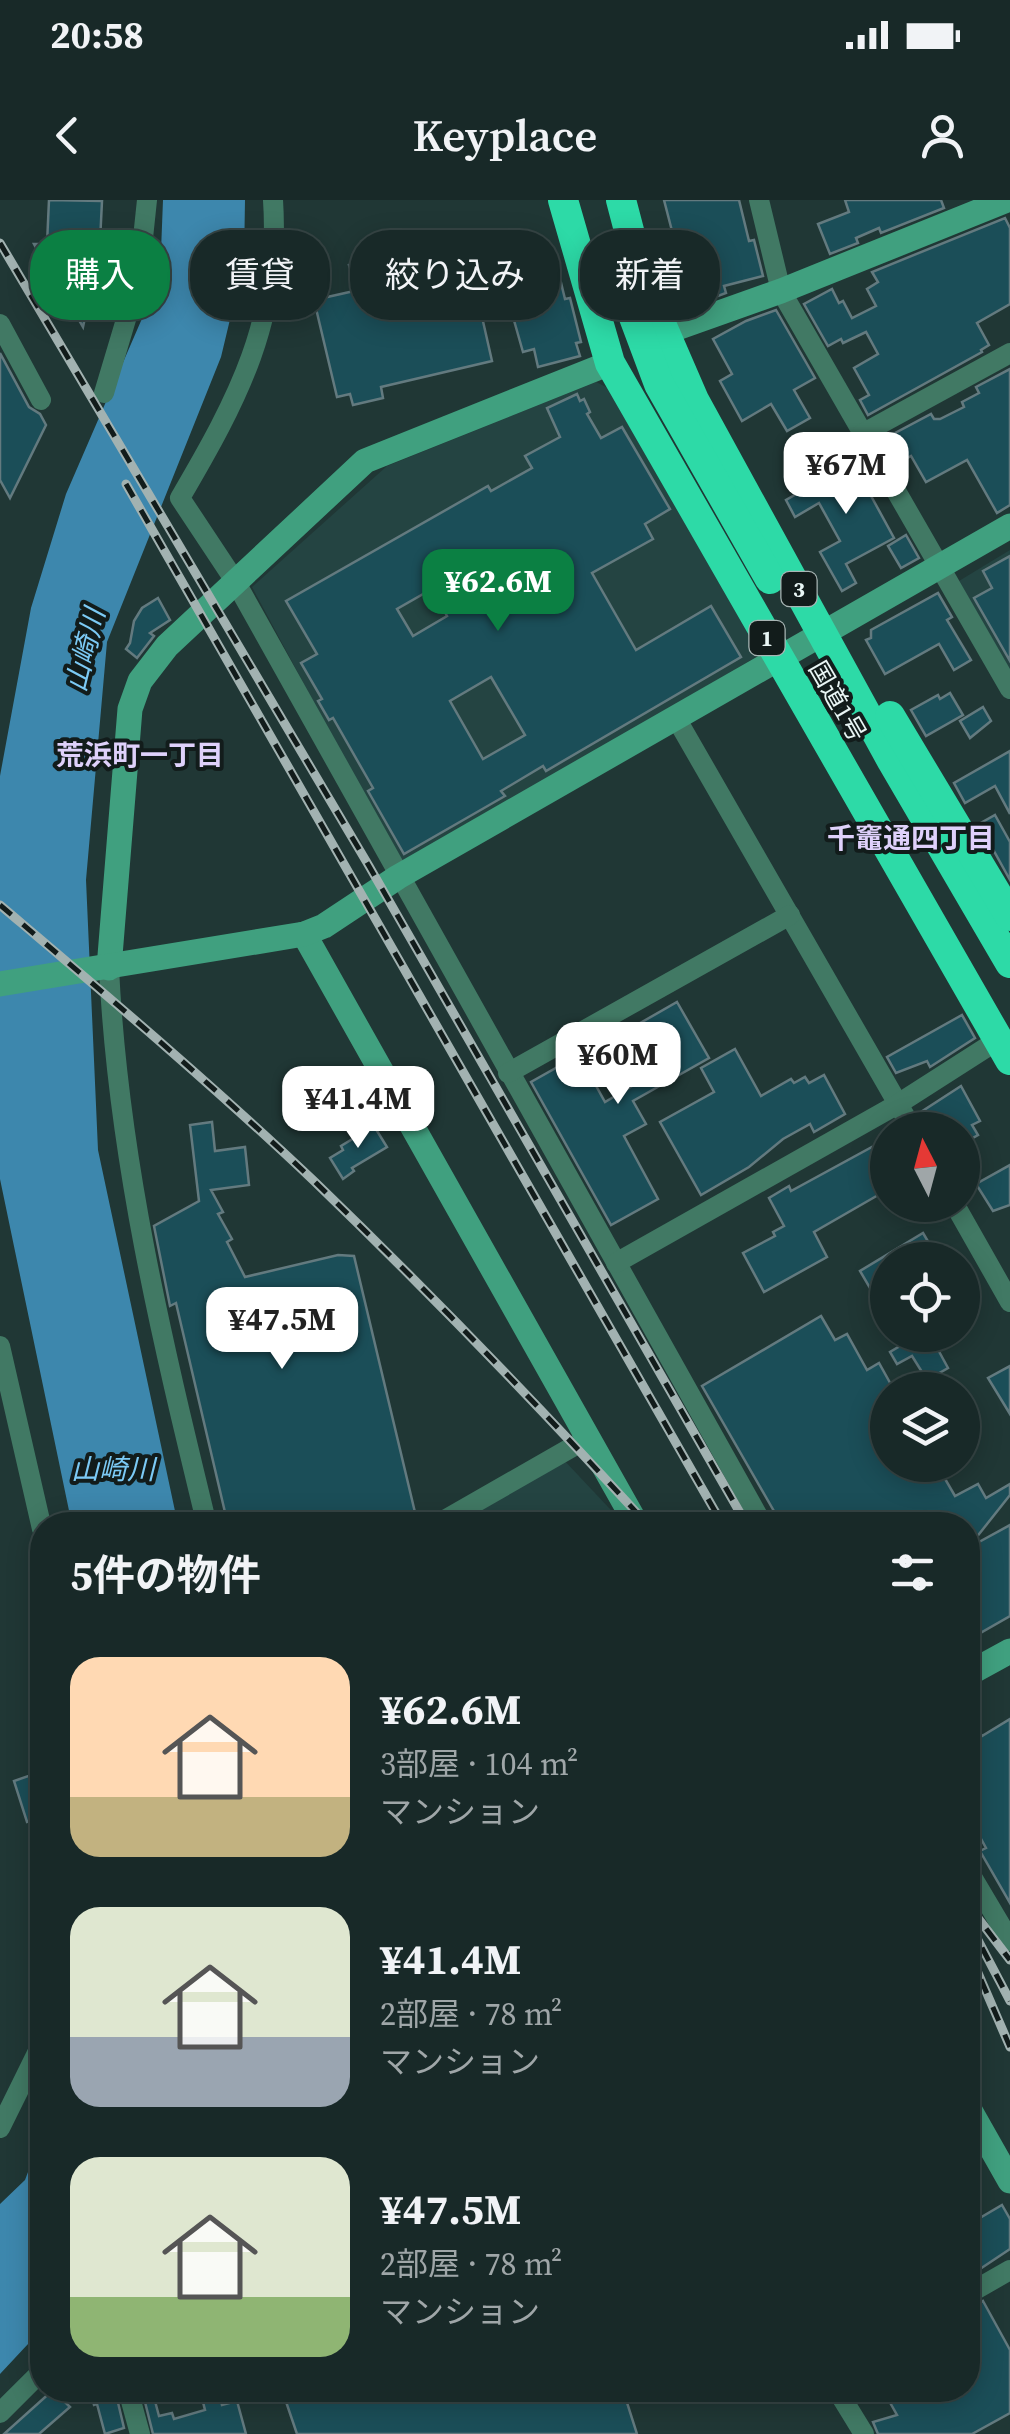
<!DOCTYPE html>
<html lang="ja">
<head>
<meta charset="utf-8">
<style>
	body { margin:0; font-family:"Source Serif 4","Noto Sans JP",serif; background:#213130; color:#f1f3f6; height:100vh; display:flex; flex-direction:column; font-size:38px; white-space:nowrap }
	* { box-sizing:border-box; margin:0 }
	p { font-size:32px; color:#9fa6a8 }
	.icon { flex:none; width:55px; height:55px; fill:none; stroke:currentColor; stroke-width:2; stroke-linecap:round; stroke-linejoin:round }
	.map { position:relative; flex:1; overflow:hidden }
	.side { position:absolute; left:30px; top:1312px; width:950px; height:890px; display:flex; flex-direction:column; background:#182928; border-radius:40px; box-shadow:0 5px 25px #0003,0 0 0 2px #364545 }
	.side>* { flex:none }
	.banner { position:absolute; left:30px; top:30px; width:950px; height:90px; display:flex; gap:20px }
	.needle { width:65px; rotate:354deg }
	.controls { position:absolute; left:870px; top:912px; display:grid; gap:20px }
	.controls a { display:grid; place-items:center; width:110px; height:110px; border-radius:50%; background:#182928; box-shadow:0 5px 25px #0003,0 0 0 2px #364545; font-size:50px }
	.price { position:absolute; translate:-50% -85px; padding:0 22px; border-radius:20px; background:#fff; color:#222; font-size:32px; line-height:65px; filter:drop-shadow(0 2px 5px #0008) }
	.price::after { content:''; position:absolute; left:50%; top:60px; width:30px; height:22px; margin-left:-15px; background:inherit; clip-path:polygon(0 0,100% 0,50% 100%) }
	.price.current { background:#0b8043; color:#fff }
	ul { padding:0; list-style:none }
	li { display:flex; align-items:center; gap:30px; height:250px; padding:0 40px }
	li span { display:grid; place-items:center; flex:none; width:280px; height:200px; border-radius:30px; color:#555 }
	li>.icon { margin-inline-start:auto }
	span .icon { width:120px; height:120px; fill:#fffc; stroke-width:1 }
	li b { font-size:42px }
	h2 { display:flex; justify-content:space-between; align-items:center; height:120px; padding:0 40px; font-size:42px }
	.tag { padding:0 35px; border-radius:40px; background:#182928; box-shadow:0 5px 25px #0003,0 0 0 2px #364545; font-size:35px; line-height:90px }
	.tag.current { background:#0b8043; color:#fff }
	.status { display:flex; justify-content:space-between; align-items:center; height:70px; padding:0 50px; background:#182928; direction:ltr }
	.status svg { height:28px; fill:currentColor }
	header { display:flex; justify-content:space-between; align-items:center; height:130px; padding:0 40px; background:#182928; font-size:45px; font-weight:600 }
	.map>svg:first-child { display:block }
</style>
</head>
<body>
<div class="status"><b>20:58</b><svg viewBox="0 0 49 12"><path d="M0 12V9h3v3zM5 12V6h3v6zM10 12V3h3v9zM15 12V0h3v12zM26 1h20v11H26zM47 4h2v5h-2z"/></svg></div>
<header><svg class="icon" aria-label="back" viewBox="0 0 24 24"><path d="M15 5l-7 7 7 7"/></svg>Keyplace<svg class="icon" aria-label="person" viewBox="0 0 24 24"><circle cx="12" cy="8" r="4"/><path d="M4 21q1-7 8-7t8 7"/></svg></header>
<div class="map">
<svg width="1010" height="2234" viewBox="0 0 1010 2234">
	<rect width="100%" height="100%" fill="#203735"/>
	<g fill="#244442">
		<polygon points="596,182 608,188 761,454 402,667 252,387 387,266"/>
		<polygon points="1010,350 1010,471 959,381"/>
		<polygon points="562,1258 625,1325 448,1325"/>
	</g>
	<g fill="#3d87ad">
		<polygon points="163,0 245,0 244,61 221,157 107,442 86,680 98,950 178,1325 72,1325 0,979 0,576 31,408 66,294 160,77"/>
		<polygon points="42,1935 42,2129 0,2174 0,2004 25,1980"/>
	</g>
	<g fill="#1b4e58" stroke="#637a7f" stroke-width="2.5" fill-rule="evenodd">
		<polygon points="49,0 102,1 100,42 104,42 95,79 83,77 71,59 42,59 34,44 47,44"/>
		<polygon points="664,0 739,0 749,41 754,40 763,76 724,86 726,93 685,108 667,32 672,31"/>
		<polygon points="845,0 941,0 944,8 881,33 879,28 856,38 858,43 830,54 818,24 849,12"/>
		<polygon points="1005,18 1010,28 1010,104 977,123 989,145 981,150 982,152 868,215 860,200 869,195 854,168 878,154 866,132 843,143 841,139 828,146 804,104 832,89 839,103 843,101 852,118 876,106 867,89 878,82 872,72"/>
		<polygon points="445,42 452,68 470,64 492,161 381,187 383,198 353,205 350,194 337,197 314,100 354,91 349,65"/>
		<polygon points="553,50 565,99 570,98 581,142 576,143 580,156 538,167 534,149 523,152 498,64"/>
		<polygon points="68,101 88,103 83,127"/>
		<polygon points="776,110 815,178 794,190 810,218 787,231 771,204 742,221 720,181 732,174 713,139 746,121"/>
		<polygon points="0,153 29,207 40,214 46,225 10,298 0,280"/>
		<polygon points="1010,169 1010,305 997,313 967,260 926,282 911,256 902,261 900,257 894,260 882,240 931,214 934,219 940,219 964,207 962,202 979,193 976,187"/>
		<path d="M 577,194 L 580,201 L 584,199 L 590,212 L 587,214 L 601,238 L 622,227 L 670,309 L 645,324 L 653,339 L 592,373 L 636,450 L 711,406 L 741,457 L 546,571 L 543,566 L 501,591 L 505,596 L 404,654 L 368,591 L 373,588 L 333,518 L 329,520 L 318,501 L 322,499 L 301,463 L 317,454 L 286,401 L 488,286 L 491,291 L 532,268 L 525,256 L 560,237 L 547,208 ZM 432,389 L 447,416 L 413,436 L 397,409 ZM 491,477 L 525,535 L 483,559 L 450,501 Z"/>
		<polygon points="854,261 859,270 866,266 879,289 870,294 894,338 846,364 856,383 842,391 820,352 840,341 819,303 795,317 786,300"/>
		<polygon points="906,335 919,358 901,368 888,346"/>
		<polygon points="1010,356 1010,461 974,398 992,388 983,371"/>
		<polygon points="938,393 952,417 947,420 971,460 954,470 939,444 885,474 866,440 871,438 871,430"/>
		<polygon points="158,398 170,420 150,433 154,436 137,458 126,449 130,443 134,421 142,408"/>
		<polygon points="950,493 963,515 926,536 911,510 938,495 940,499"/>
		<polygon points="983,507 991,521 970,538 960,521"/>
		<polygon points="1010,551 1010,614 995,586 965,603 954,583"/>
		<polygon points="995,615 1010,642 1010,680 979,624"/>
		<polygon points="677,802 709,858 633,901 646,924 624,936 658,999 611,1025 531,882 579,855 605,902 632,886 607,842"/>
		<polygon points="962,815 975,838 930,867 927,861 896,873 887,857"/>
		<polygon points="735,849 761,896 791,879 794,883 805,877 809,883 824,875 845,914 814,932 810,924 783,939 749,967 701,995 660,922 714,892 701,868"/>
		<polygon points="961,886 980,921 972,925 978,935 962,944 962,930 931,930 921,912"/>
		<polygon points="212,922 215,951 245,947 249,985 211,990 223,1012 218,1014 232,1039 227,1042 245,1077 338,1055 354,1056 418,1325 228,1325 176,1103 170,1106 154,1026 199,1001 190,925"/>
		<polygon points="374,926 387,947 352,968 354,971 343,979 330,958 343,950 341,946"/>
		<polygon points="872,947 880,962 888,949 888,995 880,994 814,1032 827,1057 764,1092 743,1053 775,1036 773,1032 784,1026 769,998 789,986 791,991"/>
		<polygon points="1010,965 1010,1005 993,1011 976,984"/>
		<polygon points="923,1033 939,1060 888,1060 888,1119 860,1071"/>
		<polygon points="821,1116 835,1140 847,1134 867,1170 879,1163 894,1190 888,1190 888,1265 937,1265 955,1296 978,1284 986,1298 1010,1284 1010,1295 968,1348 1010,1325 1010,1416 968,1440 968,1325 782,1325 702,1186"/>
		<polygon points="900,1135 930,1135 948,1168 927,1180 912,1156 897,1164 890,1152 905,1143"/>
		<polygon points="1010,1166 1010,1214 988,1178"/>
		<polygon points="968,1511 982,1536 1010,1519 1010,1703 980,1651 986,1648 968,1615"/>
		<polygon points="34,1574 42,1601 42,1617 27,1622 14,1581"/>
		<polygon points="1002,2005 1010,2019 1010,2049 968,2077 968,2025"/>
		<polygon points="983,2101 1010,2150 1010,2213 972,2234 878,2234 873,2222 897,2215 883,2190 968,2190 968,2108"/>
		<polygon points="53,2190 70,2207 39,2234 4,2234"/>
		<polygon points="90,2190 115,2190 124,2228 105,2234 97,2204 94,2205"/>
		<polygon points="142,2190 152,2190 159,2216 172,2213 174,2219 205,2210 203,2202 220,2197 222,2205 237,2201 246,2234 153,2234"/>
		<polygon points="282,2190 623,2190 637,2234 297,2234"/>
	</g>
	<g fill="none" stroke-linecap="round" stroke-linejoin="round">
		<g stroke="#417964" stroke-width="20">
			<path d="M 273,0 C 281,119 238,199 180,298 L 235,381 L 763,1325"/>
			<polyline points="759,0 781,91 1010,489"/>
			<polyline points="0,124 41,200"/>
			<polyline points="104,193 139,76 147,0"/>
			<polyline points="862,234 1010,153"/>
			<polyline points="676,518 913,930"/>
			<path d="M 109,768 C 118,958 162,1140 207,1325"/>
			<polyline points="508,873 790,715"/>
			<polyline points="955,1005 1010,1102"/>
			<polyline points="616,1063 898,904 998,840"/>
			<polyline points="0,1146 42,1329"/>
			<polyline points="436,1325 588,1238"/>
			<polyline points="968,1670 1010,1741"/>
			<polyline points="0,1928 42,1843"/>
			<polyline points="968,2094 1010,2070"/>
			<polyline points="128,2190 140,2234"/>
			<polyline points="837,2190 864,2234"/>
			<polyline points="0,2213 42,2171"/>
		</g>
		<g stroke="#40a07f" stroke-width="25">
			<polyline points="674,129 781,91 1007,0"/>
			<polyline points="304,734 637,1325"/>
			<polyline points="109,768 130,509 140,481 167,446 365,261 610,163"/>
			<polyline points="0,784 304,734 324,726 398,677 1010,326"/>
			<polyline points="968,1474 1010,1451"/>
			<polyline points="968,1907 1010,1981"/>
		</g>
		<g stroke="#2ddaa7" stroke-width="30">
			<polyline points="563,0 610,163 1010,860"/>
			<polyline points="621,0 642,80 694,200 892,561 1010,763"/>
			<polyline points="619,66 629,104 659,184 770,379"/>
			<polyline points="890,516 1010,716"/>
		</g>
		<g stroke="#a2b2b1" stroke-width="9">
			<g id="rail">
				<polyline points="0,43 369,666 747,1325"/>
				<polyline points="126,284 723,1325"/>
				<path d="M 0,705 C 106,795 213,885 314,981 C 429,1092 540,1207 648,1325"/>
				<polyline points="968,1705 1010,1760"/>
				<polyline points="968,1721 1010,1801"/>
				<polyline points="969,1752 1010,1847"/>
			</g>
		</g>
		<use href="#rail" stroke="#121c1b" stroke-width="5" stroke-dasharray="15" stroke-linecap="butt"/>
	</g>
	<g text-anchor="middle" stroke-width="8" stroke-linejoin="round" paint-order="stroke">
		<g fill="#121c1b" stroke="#a8b5b4" stroke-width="2.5">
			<rect x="781.5" y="372" width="35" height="34" rx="8"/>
			<rect x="749.5" y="421" width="35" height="34" rx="8"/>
		</g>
		<g font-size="22" font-weight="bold" fill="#e9f6f5">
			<text x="799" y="397">3</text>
			<text x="767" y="446">1</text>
		</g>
		<g font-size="25" fill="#e9f6f5" stroke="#121c1b">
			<text transform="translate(838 501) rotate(60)" y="9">国道1号</text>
		</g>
		<g font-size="28" font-style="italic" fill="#7ccaf5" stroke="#121c1b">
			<text transform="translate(85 450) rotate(-76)" y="10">山崎川</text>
			<text x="113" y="1279">山崎川</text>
		</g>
		<g font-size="28" font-weight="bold" fill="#dfd1fb" stroke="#121c1b">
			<text x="140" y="565">荒浜町一丁目</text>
			<text x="911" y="648">千竈通四丁目</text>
		</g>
	</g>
</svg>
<div class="controls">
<a><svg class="needle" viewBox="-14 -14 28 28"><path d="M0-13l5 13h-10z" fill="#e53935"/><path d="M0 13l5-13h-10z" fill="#9fa6a8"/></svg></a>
<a><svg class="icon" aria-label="locate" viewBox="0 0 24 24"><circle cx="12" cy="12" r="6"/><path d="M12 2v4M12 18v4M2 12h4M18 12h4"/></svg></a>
<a><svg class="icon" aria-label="layers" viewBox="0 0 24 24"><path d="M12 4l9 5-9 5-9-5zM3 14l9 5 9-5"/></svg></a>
</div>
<b class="price" style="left:846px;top:317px">¥67M</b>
<b class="price current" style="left:498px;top:434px">¥62.6M</b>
<b class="price" style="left:618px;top:907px">¥60M</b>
<b class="price" style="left:358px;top:951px">¥41.4M</b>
<b class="price" style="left:282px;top:1172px">¥47.5M</b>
<div class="banner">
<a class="tag current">購入</a>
<a class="tag">賃貸</a>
<a class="tag">絞り込み</a>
<a class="tag">新着</a>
</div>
<section class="side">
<h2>5件の物件<svg class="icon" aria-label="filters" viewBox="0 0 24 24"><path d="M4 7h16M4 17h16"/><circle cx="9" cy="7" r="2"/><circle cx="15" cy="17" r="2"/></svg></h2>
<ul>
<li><span style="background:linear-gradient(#ffd9b3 70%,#c2b280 0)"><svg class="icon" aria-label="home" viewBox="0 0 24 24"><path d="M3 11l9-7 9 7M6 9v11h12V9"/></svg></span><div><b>¥62.6M</b><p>3部屋 · 104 m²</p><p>マンション</p></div></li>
<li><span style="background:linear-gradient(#dfe7d0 65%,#9aa5b1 0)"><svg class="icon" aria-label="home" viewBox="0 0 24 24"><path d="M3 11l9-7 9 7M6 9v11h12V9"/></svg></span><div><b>¥41.4M</b><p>2部屋 · 78 m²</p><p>マンション</p></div></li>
<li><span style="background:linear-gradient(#dfe7d0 70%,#8fb573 0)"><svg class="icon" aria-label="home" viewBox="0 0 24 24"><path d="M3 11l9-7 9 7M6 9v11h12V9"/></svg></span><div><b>¥47.5M</b><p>2部屋 · 78 m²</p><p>マンション</p></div></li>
</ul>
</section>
</div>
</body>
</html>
